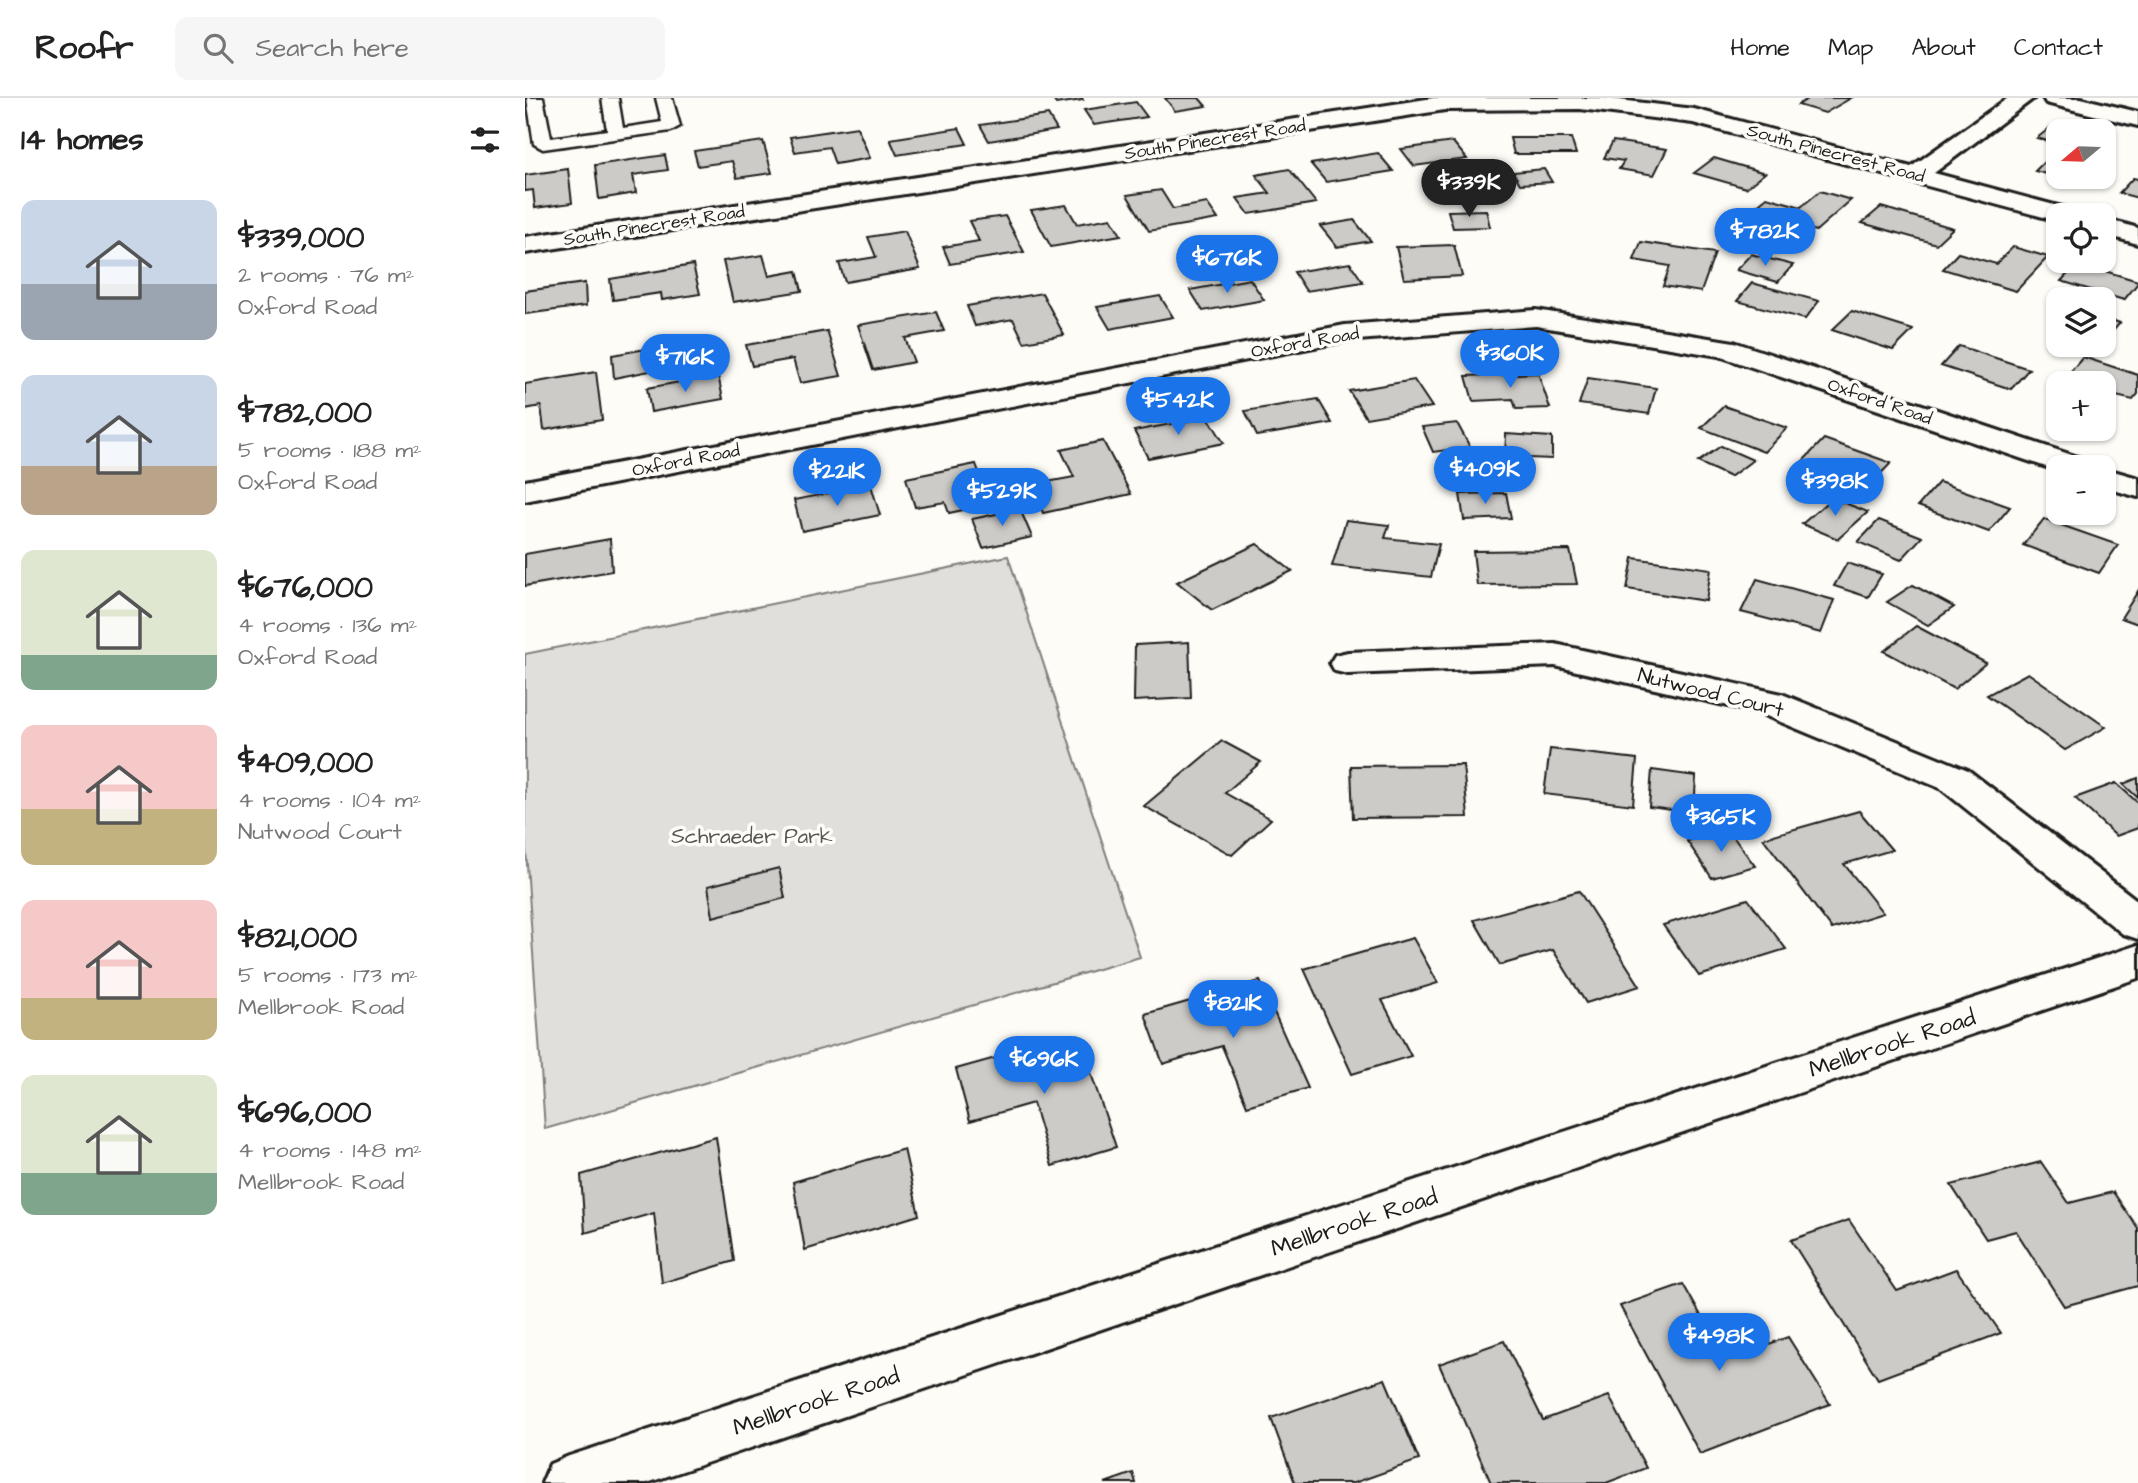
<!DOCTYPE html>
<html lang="en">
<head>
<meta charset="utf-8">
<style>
	body { margin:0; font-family:"Architects Daughter",sans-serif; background:#f6f6f6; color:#222; height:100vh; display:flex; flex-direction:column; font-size:26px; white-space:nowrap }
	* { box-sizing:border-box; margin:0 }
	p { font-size:23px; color:#767676 }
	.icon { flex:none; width:38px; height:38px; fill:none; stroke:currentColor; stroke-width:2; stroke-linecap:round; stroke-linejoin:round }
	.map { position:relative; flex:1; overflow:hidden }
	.drawer { display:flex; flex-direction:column; background:#fff; width:525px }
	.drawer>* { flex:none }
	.needle { width:46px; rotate:251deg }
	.fabs { position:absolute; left:1521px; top:21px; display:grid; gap:14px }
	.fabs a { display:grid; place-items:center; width:70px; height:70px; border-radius:14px; background:#fff; box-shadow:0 2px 5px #0004; font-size:35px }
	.price { position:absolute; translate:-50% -60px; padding:0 16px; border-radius:24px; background:#1a73e8; color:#fff; font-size:23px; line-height:46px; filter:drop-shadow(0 2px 4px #0008) }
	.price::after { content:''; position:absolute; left:50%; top:42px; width:21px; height:16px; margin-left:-10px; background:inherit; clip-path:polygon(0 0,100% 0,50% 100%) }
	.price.selected { background:#222; color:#fff }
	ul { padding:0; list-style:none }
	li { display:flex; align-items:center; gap:21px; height:175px; padding:0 21px }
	li span { display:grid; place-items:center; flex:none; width:196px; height:140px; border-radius:14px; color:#555 }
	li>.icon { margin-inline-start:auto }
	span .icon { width:84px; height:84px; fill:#fffc; stroke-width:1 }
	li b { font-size:30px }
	h2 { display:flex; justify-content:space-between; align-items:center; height:84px; padding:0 21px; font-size:30px }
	header { display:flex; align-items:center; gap:42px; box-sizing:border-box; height:98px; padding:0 35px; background:#fff; border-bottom:2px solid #e0e0e0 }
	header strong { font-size:33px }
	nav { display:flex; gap:38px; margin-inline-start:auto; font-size:24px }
	.search { width:490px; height:63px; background:#f6f6f6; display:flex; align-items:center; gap:18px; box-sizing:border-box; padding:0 24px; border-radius:14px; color:#767676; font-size:26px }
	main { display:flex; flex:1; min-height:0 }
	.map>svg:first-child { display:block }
</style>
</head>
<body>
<header>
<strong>Roofr</strong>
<div class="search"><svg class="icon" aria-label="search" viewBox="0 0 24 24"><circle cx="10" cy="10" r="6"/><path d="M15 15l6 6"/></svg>Search here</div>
<nav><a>Home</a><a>Map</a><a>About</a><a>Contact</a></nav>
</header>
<main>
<section class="drawer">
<h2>14 homes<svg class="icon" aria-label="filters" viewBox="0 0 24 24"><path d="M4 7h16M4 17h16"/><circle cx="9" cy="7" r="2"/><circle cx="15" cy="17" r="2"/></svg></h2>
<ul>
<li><span style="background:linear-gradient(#c9d6e8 60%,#9aa5b1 0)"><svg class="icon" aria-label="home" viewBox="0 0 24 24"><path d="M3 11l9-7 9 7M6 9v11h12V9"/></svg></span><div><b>$339,000</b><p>2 rooms · 76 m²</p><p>Oxford Road</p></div></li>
<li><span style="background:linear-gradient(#c9d6e8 65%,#b9a48a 0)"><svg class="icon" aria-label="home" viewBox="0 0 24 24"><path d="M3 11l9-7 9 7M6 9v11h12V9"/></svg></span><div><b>$782,000</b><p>5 rooms · 188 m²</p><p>Oxford Road</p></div></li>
<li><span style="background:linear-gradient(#dfe7d0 75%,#7fa58c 0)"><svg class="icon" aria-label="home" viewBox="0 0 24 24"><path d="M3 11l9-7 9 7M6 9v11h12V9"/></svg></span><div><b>$676,000</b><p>4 rooms · 136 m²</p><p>Oxford Road</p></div></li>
<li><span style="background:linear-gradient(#f6c9c9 60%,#c2b280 0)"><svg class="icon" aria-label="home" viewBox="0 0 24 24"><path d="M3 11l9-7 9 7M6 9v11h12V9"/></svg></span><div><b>$409,000</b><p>4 rooms · 104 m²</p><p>Nutwood Court</p></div></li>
<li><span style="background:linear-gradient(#f6c9c9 70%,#c2b280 0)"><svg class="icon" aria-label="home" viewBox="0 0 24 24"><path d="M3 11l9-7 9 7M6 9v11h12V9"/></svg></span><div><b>$821,000</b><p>5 rooms · 173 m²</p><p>Mellbrook Road</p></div></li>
<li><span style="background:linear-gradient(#dfe7d0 70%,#7fa58c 0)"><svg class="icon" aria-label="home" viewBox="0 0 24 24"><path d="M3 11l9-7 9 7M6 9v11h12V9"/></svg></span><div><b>$696,000</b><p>4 rooms · 148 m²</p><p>Mellbrook Road</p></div></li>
</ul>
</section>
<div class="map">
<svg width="1613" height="1385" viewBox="0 0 1613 1385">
	<rect width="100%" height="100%" fill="#fdfcf7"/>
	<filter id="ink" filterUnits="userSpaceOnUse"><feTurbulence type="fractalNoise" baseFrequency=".0143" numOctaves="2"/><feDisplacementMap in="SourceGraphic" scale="14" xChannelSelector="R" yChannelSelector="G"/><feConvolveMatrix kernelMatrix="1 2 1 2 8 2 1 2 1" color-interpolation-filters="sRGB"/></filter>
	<g filter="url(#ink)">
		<polygon fill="#e0dfdb" stroke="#7e7e7c" stroke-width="2" points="483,458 615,859 20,1031 0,737 0,556"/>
		<g fill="#cccbc8" stroke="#1c1c1c" stroke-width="2">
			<polygon points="527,0 557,0 558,2 531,6"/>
			<polygon points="640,0 674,0 681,8 650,13"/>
			<polygon points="1284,0 1326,0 1300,15 1273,7"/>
			<polygon points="611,4 622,19 569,27 559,12"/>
			<polygon points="523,17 532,32 464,43 455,27"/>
			<polygon points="332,29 345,60 310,66 304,49 270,54 265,39"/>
			<polygon points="1526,29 1540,33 1533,33 1533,46 1512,40"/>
			<polygon points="434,30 442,46 372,57 365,41"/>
			<polygon points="985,40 1046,40 1051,56 989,56"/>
			<polygon points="238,43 247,75 212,80 207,63 173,68 169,53"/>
			<polygon points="1088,43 1142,51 1129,77 1094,71 1099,63 1079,60"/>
			<polygon points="928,44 942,61 889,68 876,51"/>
			<polygon points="853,55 868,73 801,84 786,66"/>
			<polygon points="140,57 143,72 108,77 111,95 74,101 70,67"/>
			<polygon points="1525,58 1533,60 1533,79 1575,79 1566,88 1510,73"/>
			<polygon points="1189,60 1240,75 1221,90 1169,75"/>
			<polygon points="43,71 47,105 10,110 8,92 0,93 0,77"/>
			<polygon points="764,71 791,105 724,116 712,100 745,95 731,77"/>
			<polygon points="1019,71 1027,84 995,86 988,74"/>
			<polygon points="968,73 976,88 945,91 937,75"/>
			<polygon points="1608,80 1613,81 1613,100 1594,95"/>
			<polygon points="636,92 648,111 682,105 693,121 624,133 602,97"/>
			<polygon points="1295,93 1326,102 1291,133 1225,113 1242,99 1276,109"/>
			<polygon points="541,107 552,126 586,120 596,137 526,149 506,112"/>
			<polygon points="1356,109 1428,130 1411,146 1337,125"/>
			<polygon points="961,112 965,129 928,130 923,113"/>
			<polygon points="480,118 499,154 425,166 418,149 454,143 444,123"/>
			<polygon points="829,122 846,143 812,149 795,128"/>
			<polygon points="380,133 395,171 320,184 314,165 351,159 343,139"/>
			<polygon points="723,143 735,163 696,168 685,148"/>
			<polygon points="1116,144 1190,155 1176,194 1138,188 1145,168 1109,162"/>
			<polygon points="929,147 937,178 879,181 871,149"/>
			<polygon points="1488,149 1523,159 1491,193 1418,171 1433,155 1471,166"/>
			<polygon points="1226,156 1268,167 1253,184 1211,172"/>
			<polygon points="238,157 244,178 272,173 277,193 208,204 198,163"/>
			<polygon points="825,165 838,184 781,193 769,174"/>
			<polygon points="1553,165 1613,183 1613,185 1599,202 1536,183"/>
			<polygon points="168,167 175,196 137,202 136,195 88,202 85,181"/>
			<polygon points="725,181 739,202 678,213 665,192"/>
			<polygon points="60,185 61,208 0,216 0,193"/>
			<polygon points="1227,185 1294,203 1280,221 1212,203"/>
			<polygon points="517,195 539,237 499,244 488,221 450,228 442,208"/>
			<polygon points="635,198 648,219 585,231 572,209"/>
			<polygon points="1327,213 1388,232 1368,252 1307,232"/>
			<polygon points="411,214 419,233 380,240 389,264 348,272 333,227"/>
			<polygon points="1578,219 1595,225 1582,240 1578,239"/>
			<polygon points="302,233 316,278 275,285 268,261 227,268 221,247"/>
			<polygon points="1434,248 1504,271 1486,291 1416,268"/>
			<polygon points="127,250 130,272 89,280 87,257"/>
			<polygon points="1558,259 1613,277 1613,296 1608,302 1578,295 1578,285 1536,285"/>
			<polygon points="71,274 77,322 19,332 16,308 0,311 0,286"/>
			<polygon points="1013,275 1025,310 991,311 988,301 948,303 941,278"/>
			<polygon points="193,277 198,301 126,314 122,290"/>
			<polygon points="1063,280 1131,290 1124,316 1054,306"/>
			<polygon points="889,282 907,309 841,320 824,293"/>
			<polygon points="793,301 807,325 732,338 720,313"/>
			<polygon points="1199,308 1262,330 1239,354 1176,330"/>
			<polygon points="683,319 699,345 623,360 609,333"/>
			<polygon points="932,325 945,349 908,354 897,329"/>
			<polygon points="981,336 1027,339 1027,361 980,359"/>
			<polygon points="1299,341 1366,365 1343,389 1276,365"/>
			<polygon points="578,343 606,396 518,415 506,387 549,379 536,352"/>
			<polygon points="1196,348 1228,362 1205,379 1173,364"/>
			<polygon points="451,366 466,406 424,415 420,404 390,409 381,380"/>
			<polygon points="1414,384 1485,409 1464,434 1393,408"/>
			<polygon points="346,387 355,417 277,433 269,402"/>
			<polygon points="981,395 986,420 939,422 935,396"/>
			<polygon points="1307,400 1343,414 1313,441 1277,426"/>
			<polygon points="495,411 507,439 458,450 447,421"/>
			<polygon points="1519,421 1593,447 1574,475 1498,447"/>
			<polygon points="821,422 864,427 860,440 914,446 906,479 807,468"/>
			<polygon points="1354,422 1397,439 1376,462 1333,444"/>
			<polygon points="85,441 87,473 0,488 0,456"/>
			<polygon points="732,446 767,473 687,512 652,484"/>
			<polygon points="1045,452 1052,486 952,487 948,453"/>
			<polygon points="1108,460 1186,471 1181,503 1102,491"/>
			<polygon points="1322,465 1357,476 1343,499 1309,488"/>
			<polygon points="1232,481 1309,502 1296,535 1216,514"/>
			<polygon points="1388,487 1429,509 1403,527 1362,504"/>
			<polygon points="1613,493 1613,526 1596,520"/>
			<polygon points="1391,528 1461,565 1429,591 1359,553"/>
			<polygon points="664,544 666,600 609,603 610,547"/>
			<polygon points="1503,575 1581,629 1540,652 1462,597"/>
			<polygon points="697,643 736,664 700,695 746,721 707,757 619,708"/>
			<polygon points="1025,651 1112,661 1108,707 1019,696"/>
			<polygon points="938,667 943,719 828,720 826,668"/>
			<polygon points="1127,672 1171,678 1169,715 1124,709"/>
			<polygon points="1613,680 1613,700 1598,686"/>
			<polygon points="1591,685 1613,705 1613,730 1591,738 1550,700"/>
			<polygon points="1334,713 1367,752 1319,766 1358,815 1307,831 1238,740"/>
			<polygon points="1203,732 1230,768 1187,780 1162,743"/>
			<polygon points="254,770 260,800 188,819 183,788"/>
			<polygon points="1054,793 1115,888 1061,905 1028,852 975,867 949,822"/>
			<polygon points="1223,801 1261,851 1174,878 1138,827"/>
			<polygon points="888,840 913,885 857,902 886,958 827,976 779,871"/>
			<polygon points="735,883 783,990 722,1008 697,948 638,966 620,916"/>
			<polygon points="553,937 591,1049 527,1068 508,1005 445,1023 431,971"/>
			<polygon points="191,1039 209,1163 137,1185 129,1115 60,1135 56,1077"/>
			<polygon points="379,1051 394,1117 280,1152 268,1084"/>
			<polygon points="1516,1064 1544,1105 1588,1094 1613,1130 1613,1188 1539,1208 1491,1133 1461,1141 1426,1087"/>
			<polygon points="1324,1122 1372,1193 1431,1171 1476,1235 1353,1281 1266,1142"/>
			<polygon points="1158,1186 1201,1262 1263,1239 1305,1306 1175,1356 1095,1208"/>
			<polygon points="979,1243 1018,1322 1084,1298 1121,1370 1081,1385 966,1385 914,1266"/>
			<polygon points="860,1281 894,1362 829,1385 770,1385 746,1320"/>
			<polygon points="608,1375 611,1385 580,1385"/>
		</g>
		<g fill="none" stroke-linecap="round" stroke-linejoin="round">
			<g stroke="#1c1c1c" stroke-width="5">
				<polygon id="service" points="2,0 18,0 26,40 82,32 77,0 93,0 98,30 137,24 131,0 147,0 155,28 146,33 18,51 9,46"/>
			</g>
			<g stroke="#1c1c1c" stroke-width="6">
				<g id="minor">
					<polygon points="908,0 1078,0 1169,11 1386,69 1483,0 1509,0 1409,75 1548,112 1552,117 1533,117 1533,123 1168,25 1055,11 920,12 0,155 0,139"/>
					<polygon points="1578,120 1613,130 1613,146 1578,136"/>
					<polygon points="1011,212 1209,244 1562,362 1567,369 1533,369 1533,373 1194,258 1011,228 820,243 0,403 0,383 820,227"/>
					<polygon points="1578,370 1613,380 1613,399 1578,389"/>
					<polygon points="1030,546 1257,596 1443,672 1613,803 1613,841 1598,836 1415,690 1234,615 1030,568 823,576 810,573 805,565 810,557 823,554"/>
					<polygon points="1613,847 1613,880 122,1385 17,1385 25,1366 44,1358"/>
				</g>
			</g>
			<g stroke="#1c1c1c" stroke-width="6">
				<polygon id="tertiary" points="1518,0 1556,0 1613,14 1613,28 1521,5"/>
			</g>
			<use href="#service" fill="#fdfcf7" fill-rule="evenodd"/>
			<use href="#minor" fill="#fdfcf7" fill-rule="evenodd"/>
			<use href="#tertiary" fill="#fdfcf7" fill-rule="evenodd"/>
		</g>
	</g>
	<g text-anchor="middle" stroke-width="7" stroke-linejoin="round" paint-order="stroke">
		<g font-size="18" fill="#1c1c1c" stroke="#fdfcf7">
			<text transform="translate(690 41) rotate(-9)" y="6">South Pinecrest Road</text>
			<text transform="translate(1311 55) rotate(15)" y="6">South Pinecrest Road</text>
			<text transform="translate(129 127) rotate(-9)" y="6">South Pinecrest Road</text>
			<text transform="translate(780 244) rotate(-10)" y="6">Oxford Road</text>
			<text transform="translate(1355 303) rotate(19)" y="6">Oxford Road</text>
			<text transform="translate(161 362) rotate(-11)" y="6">Oxford Road</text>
		</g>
		<g font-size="21" fill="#1c1c1c" stroke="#fdfcf7">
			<text transform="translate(1186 594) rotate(14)" y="7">Nutwood Court</text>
		</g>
		<g font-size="21" fill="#575655" stroke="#fdfcf7">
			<text x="227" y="745">Schraeder Park</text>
		</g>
		<g font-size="24" fill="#1c1c1c" stroke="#fdfcf7">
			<text transform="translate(1367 945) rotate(-18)" y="8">Mellbrook Road</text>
			<text transform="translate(829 1124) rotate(-18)" y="8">Mellbrook Road</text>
			<text transform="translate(291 1303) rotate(-18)" y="8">Mellbrook Road</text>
		</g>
	</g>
</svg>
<div class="fabs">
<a><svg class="needle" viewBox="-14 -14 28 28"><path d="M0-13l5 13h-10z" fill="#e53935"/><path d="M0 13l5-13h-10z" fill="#767676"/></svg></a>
<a><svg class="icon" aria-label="locate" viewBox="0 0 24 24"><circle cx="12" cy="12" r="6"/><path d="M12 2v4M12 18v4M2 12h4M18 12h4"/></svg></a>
<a><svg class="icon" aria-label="layers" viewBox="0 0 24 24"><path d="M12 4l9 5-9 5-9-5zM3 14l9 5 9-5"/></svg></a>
<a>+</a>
<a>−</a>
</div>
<b class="price selected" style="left:944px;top:121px">$339K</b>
<b class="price" style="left:1240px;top:170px">$782K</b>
<b class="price" style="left:702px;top:197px">$676K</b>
<b class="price" style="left:985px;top:292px">$360K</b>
<b class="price" style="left:160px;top:296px">$716K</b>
<b class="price" style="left:653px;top:339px">$542K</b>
<b class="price" style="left:960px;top:408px">$409K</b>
<b class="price" style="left:312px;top:410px">$221K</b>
<b class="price" style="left:1310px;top:420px">$398K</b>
<b class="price" style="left:477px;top:430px">$529K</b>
<b class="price" style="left:1196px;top:756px">$365K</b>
<b class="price" style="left:708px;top:942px">$821K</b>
<b class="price" style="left:519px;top:998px">$696K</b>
<b class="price" style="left:1194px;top:1275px">$498K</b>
</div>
</main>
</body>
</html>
